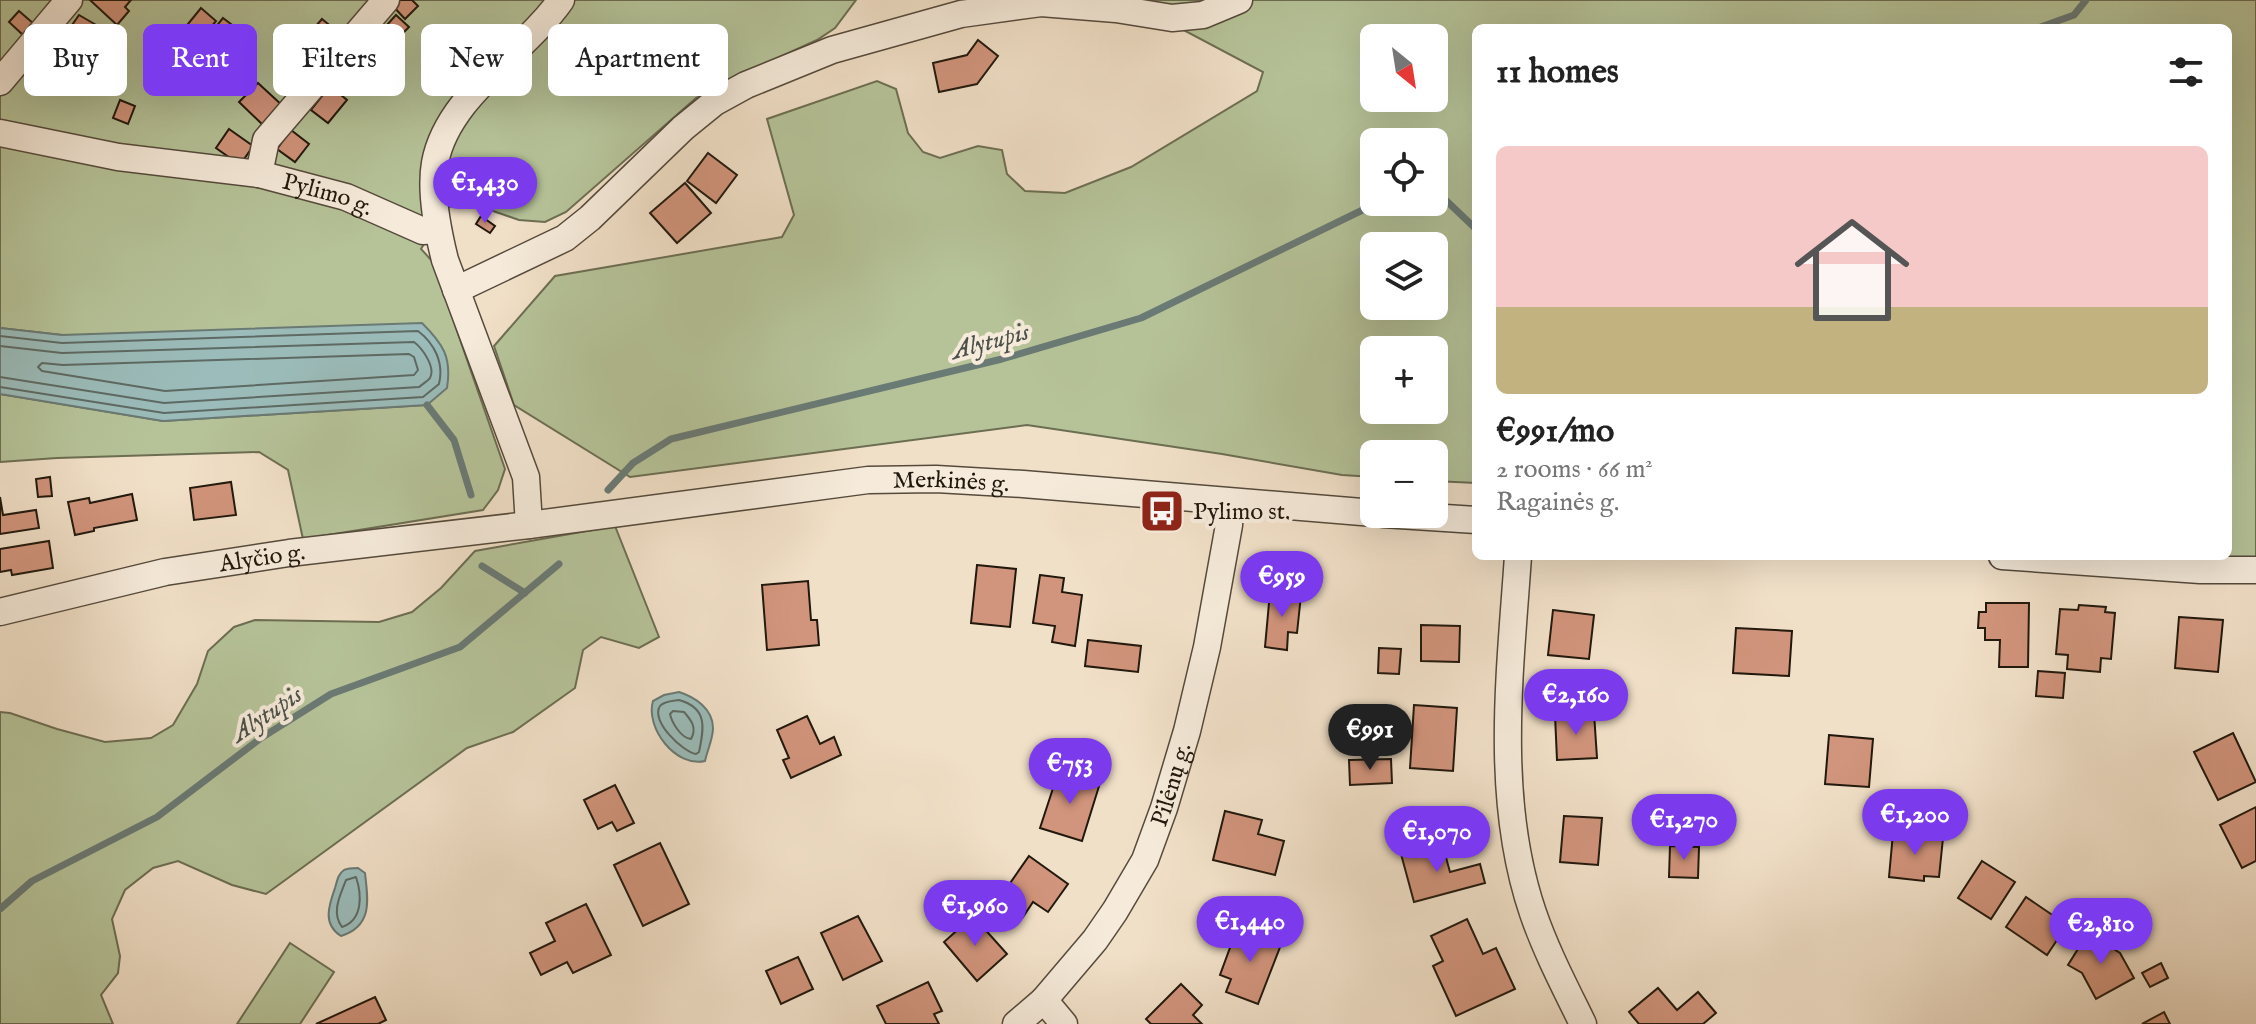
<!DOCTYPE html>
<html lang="en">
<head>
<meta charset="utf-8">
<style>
	body { margin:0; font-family:"IM FELL English",serif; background:#f6f6f6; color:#222; height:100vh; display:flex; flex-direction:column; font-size:30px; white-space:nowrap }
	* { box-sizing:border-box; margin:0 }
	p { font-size:26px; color:#767676 }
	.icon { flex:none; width:44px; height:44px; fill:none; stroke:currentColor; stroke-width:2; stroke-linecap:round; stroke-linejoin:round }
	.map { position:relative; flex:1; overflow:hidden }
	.drawer { position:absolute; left:1472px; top:24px; width:760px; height:536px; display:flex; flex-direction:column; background:#fff; border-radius:12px; box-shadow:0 8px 32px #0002 }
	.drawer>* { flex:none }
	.guide { position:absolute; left:24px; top:24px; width:760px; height:72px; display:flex; gap:16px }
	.needle { width:52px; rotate:150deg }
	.buttons { position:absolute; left:1360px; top:24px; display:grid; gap:16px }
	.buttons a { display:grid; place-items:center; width:88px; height:88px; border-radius:12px; background:#fff; box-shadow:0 8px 32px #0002; font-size:40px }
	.price { position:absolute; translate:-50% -68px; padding:0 18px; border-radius:28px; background:#7c3aed; color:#fff; font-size:26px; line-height:52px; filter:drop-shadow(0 2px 4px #0008) }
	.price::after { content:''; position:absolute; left:50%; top:48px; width:24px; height:18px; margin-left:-12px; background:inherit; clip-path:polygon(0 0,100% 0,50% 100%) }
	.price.on { background:#222; color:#fff }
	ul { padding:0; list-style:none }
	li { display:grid; align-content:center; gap:16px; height:424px; padding:0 24px }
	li+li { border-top:2px solid #e0e0e0 }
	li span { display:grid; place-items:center; height:248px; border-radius:12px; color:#555 }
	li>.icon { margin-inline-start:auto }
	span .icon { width:144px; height:144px; fill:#fffc; stroke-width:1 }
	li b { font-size:34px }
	h2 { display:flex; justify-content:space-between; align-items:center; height:96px; padding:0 24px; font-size:34px }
	.pill { padding:0 28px; border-radius:12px; background:#fff; box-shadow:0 8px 32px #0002; font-size:28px; line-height:72px }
	.pill.on { background:#7c3aed; color:#fff }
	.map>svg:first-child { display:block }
</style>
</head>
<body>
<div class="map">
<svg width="2256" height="1024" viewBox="0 0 2256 1024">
	<rect width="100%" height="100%" fill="#f1e0c8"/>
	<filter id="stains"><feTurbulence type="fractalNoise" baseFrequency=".0025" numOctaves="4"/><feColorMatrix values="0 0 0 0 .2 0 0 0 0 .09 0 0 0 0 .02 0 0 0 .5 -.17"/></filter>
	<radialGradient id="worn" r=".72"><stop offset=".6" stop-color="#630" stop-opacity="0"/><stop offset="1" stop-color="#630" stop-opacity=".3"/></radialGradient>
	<g fill="#b6c399" stroke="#6c6e53" stroke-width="2" fill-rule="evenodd">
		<polygon points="0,0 856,0 835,28 817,40 725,82 696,98 566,212 545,222 519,220 473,204 447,207 421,249 433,262 505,469 498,490 483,510 303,539 288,470 259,452 57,458 0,462 0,394 163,421 426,405 62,335 0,328"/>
		<path d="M 1127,0 L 2256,0 L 2256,561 L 2175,556 L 2228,556 L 2228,28 L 1476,28 L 1476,483 L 1434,481 L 1434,454 L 1374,454 L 1374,477 L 1342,475 L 1222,454 L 1027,425 L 630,477 L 514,405 L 494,346 L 555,276 L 782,237 L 794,215 L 767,119 L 877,81 L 896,89 L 908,133 L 923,152 L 940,158 L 978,146 L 1002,150 L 1007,174 L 1025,191 L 1065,193 L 1131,167 L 1257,91 L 1263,72 ZM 1374,38 L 1434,38 L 1434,98 L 1374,98 ZM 1374,142 L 1434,142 L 1434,202 L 1374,202 ZM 1374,246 L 1434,246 L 1434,306 L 1374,306 ZM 1374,350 L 1434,350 L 1434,410 L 1374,410 Z"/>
		<polygon points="615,526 659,637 639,648 601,637 583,650 575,688 513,732 467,748 266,894 232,885 178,861 153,868 125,890 112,919 120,956 118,973 101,995 113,1024 0,1024 0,712 10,713 57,729 105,742 151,738 173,725 197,684 208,651 234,627 255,620 379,622 412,612 441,588 475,551"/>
		<polygon points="290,943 334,972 300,1024 237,1024"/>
	</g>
	<g fill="#9bbcba" stroke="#6a7a75" stroke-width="2">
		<path d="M 422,323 C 443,344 452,357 447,388 L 427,405 L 163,421 L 0,394 L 0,328 L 62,335 Z"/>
		<path d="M 679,692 C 695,697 713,709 713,728 C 713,739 707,751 705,761 C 676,768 645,728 653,701 L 664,695 Z"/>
		<path d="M 358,868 L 365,873 C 368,900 373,926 341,936 C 322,924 329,905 335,888 C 337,881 338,874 344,870 C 348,868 353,868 358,868 Z"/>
	</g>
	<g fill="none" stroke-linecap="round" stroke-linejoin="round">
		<g stroke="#5e6a64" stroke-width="2">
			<path d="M 0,336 L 62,343 L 418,331 C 435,344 444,363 439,384 L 423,397 L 164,413 L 0,387"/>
			<path d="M 0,346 L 62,353 L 414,342 C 422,348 436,367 430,378 C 429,380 420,386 419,387 L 164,403 L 0,377"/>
			<polygon points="409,354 414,357 418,370 414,375 165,391 42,371 38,367 42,363 63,365"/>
			<path d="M 679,700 C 708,708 704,728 699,752 L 696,754 C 683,752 650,721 660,706 C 664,701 673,701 679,700 Z"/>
			<path d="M 673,711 L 684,712 C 692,721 697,728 691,739 C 681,738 672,723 670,714 Z"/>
			<path d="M 356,877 C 362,895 363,920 342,927 C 331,912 340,896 346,880 Z"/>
		</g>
		<g stroke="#6a7a75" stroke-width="7">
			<polyline points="2038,28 2074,15 2086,0"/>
			<polyline points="1434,189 1476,229"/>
			<polyline points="427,405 454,440 471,495"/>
			<polyline points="608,490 633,463 671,439 1002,359 1141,318 1379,202"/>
			<polyline points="482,566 525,593"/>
			<polyline points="0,909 32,881 157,817 261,738 331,694 460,647 559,564"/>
		</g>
	</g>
	<g fill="#d1947c" stroke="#21180d" stroke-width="2">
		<polygon points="90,0 131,0 125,7 129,11 117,25"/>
		<polygon points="393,0 412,0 418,6 405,19 390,3"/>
		<polygon points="201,8 216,21 203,37 188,24"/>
		<polygon points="19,11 34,24 23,35 9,22"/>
		<polygon points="79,15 98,26 90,40 70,28"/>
		<polygon points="396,15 409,27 397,39 385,27"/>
		<polygon points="223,18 236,28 222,44 210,34"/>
		<polygon points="322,19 339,33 321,54 304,40"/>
		<polygon points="978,40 998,56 977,84 939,92 933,63 967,55"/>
		<polygon points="187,69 207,85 200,94 180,78"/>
		<polygon points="258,83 284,107 265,127 239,102"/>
		<polygon points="330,86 347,100 328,123 311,110"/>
		<polygon points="120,100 135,106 128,124 113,118"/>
		<polygon points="229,129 253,146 240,165 216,148"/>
		<polygon points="291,130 309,144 295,162 277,149"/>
		<polygon points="708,153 737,175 716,203 687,181"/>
		<polygon points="685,183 711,213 677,243 650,213"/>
		<polygon points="481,216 495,226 490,233 476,224"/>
		<polygon points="50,477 52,496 38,497 36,479"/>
		<polygon points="231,482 236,515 194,520 190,488"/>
		<polygon points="132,494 137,520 94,528 94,531 75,535 68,502 89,498 90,503"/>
		<polygon points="0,497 3,515 36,510 39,528 0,534"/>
		<polygon points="49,541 53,568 12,575 11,570 0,572 0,549"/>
		<polygon points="977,565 1016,569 1010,627 971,623"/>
		<polygon points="1040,575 1064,578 1062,592 1082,595 1075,646 1052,642 1055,626 1033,623"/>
		<polygon points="808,581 811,620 817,620 819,645 767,650 762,585"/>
		<polygon points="1270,592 1301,595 1297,633 1288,632 1287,650 1265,647"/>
		<polygon points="1986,603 2029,603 2028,667 1999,667 2000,640 1985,640 1985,628 1978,628 1979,612 1986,612"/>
		<polygon points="2079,605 2106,607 2105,612 2115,613 2111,659 2101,658 2100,672 2067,669 2068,655 2056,654 2060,609 2078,610"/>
		<polygon points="1553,610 1594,615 1589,659 1548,655"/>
		<polygon points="2179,617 2223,620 2218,672 2175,668"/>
		<polygon points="1421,625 1460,626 1459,662 1421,661"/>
		<polygon points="1736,628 1792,631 1789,676 1733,673"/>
		<polygon points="1088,640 1141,646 1138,672 1085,666"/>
		<polygon points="1379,648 1401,649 1399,674 1378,673"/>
		<polygon points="2038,671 2065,673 2063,698 2036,696"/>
		<polygon points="1414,705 1457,708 1453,771 1410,768"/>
		<polygon points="1594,713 1597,758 1557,760 1555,715"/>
		<polygon points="807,716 820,744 834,737 841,755 791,778 783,760 789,758 777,730"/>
		<polygon points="2233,733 2256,782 2218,800 2194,752"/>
		<polygon points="1829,735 1873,739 1869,787 1825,784"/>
		<polygon points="1391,759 1392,783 1350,785 1349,760"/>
		<polygon points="1059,770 1100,783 1082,841 1040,828"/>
		<polygon points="615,785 634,823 617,831 612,822 598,829 584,800"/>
		<polygon points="2256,807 2256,861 2242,868 2220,825"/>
		<polygon points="1225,811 1262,820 1258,834 1284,841 1275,875 1213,860"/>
		<polygon points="1564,816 1602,818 1598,865 1560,862"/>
		<polygon points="1893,833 1943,838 1939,877 1924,876 1924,881 1889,877"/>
		<polygon points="660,843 689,904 643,926 614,865"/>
		<polygon points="1442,843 1450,872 1480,864 1485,883 1414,902 1401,854"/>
		<polygon points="1670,846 1699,847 1698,878 1669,877"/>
		<polygon points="1029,856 1068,884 1048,912 1033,902 1023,917 993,895 1003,882 1008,886"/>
		<polygon points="1982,861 2015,882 1991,919 1958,898"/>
		<polygon points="2026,897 2067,925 2047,955 2006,927"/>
		<polygon points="586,904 611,955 573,973 567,962 541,975 530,953 555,941 546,923"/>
		<polygon points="858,916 882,961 843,980 821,933"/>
		<polygon points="973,916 1007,954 977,981 944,942"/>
		<polygon points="1467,919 1483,954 1496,948 1515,989 1456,1016 1433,966 1443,961 1431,936"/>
		<polygon points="1238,926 1282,942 1258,1004 1226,992 1231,979 1220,975"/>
		<polygon points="2088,933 2120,953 2134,978 2096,999 2082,973 2068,965"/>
		<polygon points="798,957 813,989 781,1004 766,971"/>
		<polygon points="2161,963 2168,978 2150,987 2142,973"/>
		<polygon points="928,982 942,1011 934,1014 939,1024 886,1024 877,1006"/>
		<polygon points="1181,984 1202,1005 1193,1015 1202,1024 1151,1024 1146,1019"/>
		<polygon points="1658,988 1677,1010 1698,992 1716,1013 1703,1024 1639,1024 1629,1012"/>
		<polygon points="375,997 386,1020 378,1024 316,1024"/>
		<polygon points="2164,1012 2170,1024 2142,1024"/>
	</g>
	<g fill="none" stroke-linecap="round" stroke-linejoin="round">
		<g stroke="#554a3c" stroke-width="29">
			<g id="street">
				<polyline points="0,82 69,0"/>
				<path id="s1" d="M 0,133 L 118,157 L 259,174 L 346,197 L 423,231 L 438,230"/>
				<polyline points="259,174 266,140 386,0"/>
				<polyline points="456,290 565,238 590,218 683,128 715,102 746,85 832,50 961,14 1041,3 1116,9 1172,18 1203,15 1239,0"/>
				<polyline points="1383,514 1476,520"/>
				<path d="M 529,525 L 526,477 L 445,260 C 438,232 430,191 435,163 C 447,96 524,53 561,0"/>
				<path d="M 1518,556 C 1510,673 1494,799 1533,913 C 1546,951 1565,987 1583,1024"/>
				<polyline points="2002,556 2200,570 2256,570"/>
				<path id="s2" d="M 0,612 L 165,572 L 289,553 L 529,525 L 868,480 L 936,479 L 1023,484 L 1374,513"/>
				<polyline points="1044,1000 1064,1024"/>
				<path id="s3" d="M 1016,1024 L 1044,1000 L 1095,940 L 1115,911 L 1145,860 L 1164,808 L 1187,731 L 1207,647 L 1229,525 L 1230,502"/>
			</g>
		</g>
		<use href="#street" stroke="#f6ebdb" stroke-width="26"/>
	</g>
	<defs>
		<g id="bus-square" transform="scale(2.3)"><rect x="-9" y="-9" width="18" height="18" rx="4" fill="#8f2418" stroke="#f6ebdb"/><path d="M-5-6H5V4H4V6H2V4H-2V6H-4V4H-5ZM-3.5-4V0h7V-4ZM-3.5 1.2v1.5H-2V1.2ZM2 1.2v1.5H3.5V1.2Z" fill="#fff"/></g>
	</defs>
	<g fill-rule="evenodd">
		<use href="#bus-square" x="1162" y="511"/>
	</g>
	<g text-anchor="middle" stroke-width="8" stroke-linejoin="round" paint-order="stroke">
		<g font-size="24" fill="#21180d" stroke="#f6ebdb">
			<text dy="8" stroke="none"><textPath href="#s1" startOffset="334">Pylimo g.</textPath></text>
			<text dy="8" stroke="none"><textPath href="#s2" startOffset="962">Merkinės g.</textPath></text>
			<text dy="8" stroke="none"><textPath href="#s2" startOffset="268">Alyčio g.</textPath></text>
			<text dy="8" stroke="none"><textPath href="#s3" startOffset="290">Pilėnų g.</textPath></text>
		</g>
		<g font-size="24" fill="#21180d" stroke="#f6ebdb" text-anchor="start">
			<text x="1193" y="519">Pylimo st.</text>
		</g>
		<g font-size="26" font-style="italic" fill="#4c514a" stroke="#f6ebdb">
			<text transform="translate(990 340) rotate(-15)" y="9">Alytupis</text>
			<text transform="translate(266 713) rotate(-34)" y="9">Alytupis</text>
		</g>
	</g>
	<rect width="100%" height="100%" filter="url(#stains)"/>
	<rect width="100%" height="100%" fill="url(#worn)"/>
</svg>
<div class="buttons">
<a><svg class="needle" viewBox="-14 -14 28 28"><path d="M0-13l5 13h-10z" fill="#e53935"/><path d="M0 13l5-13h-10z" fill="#767676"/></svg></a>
<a><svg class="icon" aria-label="locate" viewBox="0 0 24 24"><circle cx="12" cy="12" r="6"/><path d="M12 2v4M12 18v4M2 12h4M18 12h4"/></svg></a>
<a><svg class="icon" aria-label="layers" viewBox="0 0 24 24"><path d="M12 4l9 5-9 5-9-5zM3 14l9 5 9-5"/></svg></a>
<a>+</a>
<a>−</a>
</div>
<b class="price" style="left:485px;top:225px">€1,430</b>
<b class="price" style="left:1282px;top:619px">€959</b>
<b class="price" style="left:1576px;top:737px">€2,160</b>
<b class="price on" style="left:1370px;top:772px">€991</b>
<b class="price" style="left:1070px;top:806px">€753</b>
<b class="price" style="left:1915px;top:857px">€1,200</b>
<b class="price" style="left:1684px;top:862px">€1,270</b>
<b class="price" style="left:1437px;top:874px">€1,070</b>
<b class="price" style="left:975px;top:948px">€1,960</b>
<b class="price" style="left:1250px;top:964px">€1,440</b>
<b class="price" style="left:2101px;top:966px">€2,810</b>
<div class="guide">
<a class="pill">Buy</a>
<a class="pill on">Rent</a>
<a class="pill">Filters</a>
<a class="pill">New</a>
<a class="pill">Apartment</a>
</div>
<section class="drawer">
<h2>11 homes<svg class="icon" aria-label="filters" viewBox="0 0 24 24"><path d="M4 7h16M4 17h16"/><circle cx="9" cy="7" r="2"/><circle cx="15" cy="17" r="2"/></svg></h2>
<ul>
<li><span style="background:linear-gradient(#f6c9c9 65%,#c2b280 0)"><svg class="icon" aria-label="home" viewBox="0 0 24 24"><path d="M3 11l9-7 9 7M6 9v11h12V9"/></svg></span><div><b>€991/mo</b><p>2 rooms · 66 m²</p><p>Ragainės g.</p></div></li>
</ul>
</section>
</div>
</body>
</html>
